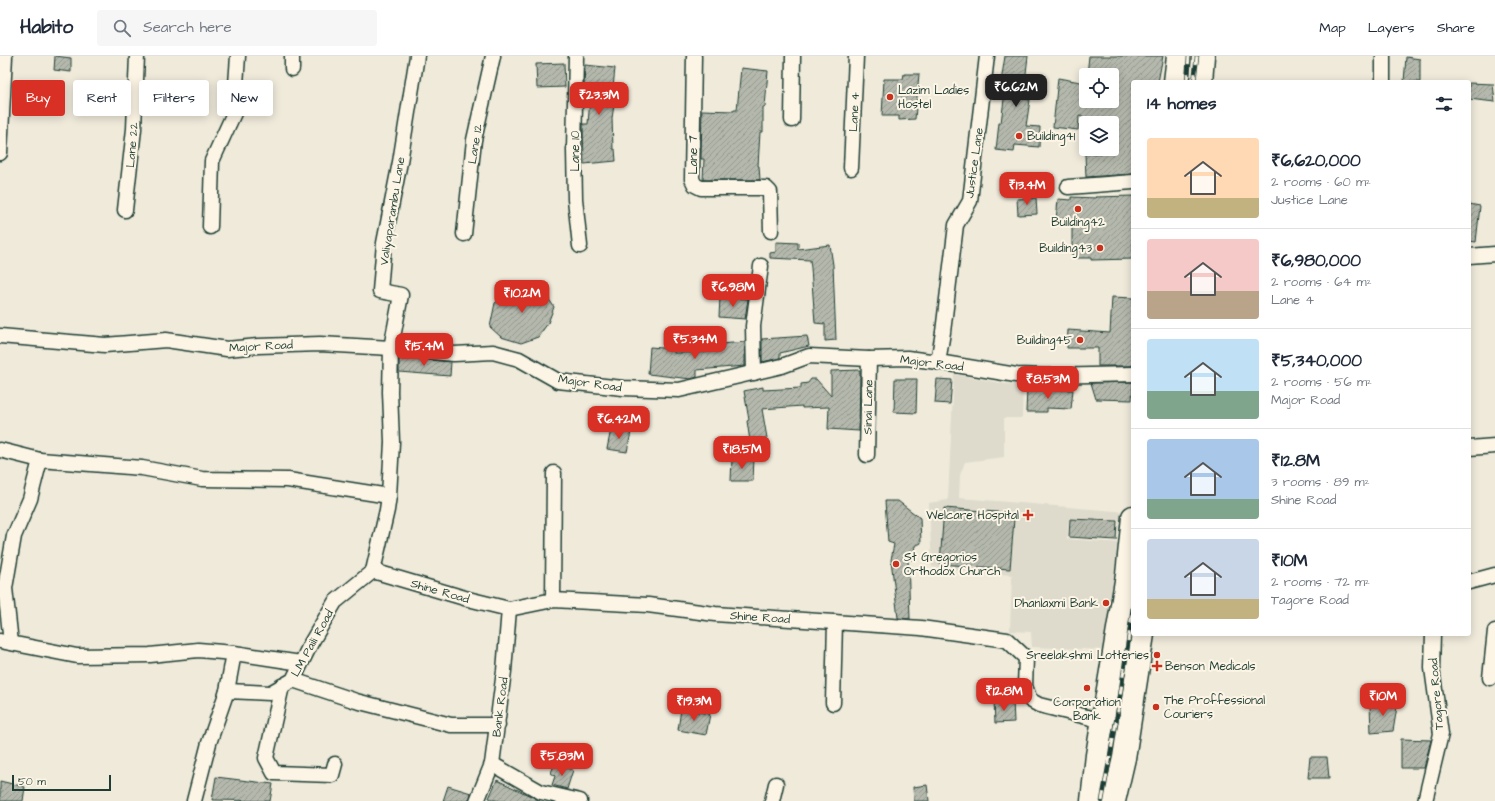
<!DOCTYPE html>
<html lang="en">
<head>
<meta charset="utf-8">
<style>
	body { margin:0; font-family:"Architects Daughter",sans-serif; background:#f6f6f7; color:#1f2937; height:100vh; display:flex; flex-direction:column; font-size:15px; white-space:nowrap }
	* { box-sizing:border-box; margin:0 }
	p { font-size:13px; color:#747a83 }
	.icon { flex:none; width:22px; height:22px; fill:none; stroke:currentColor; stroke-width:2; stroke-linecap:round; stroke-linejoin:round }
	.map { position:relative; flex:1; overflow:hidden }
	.side { position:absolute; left:1131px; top:24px; width:340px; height:556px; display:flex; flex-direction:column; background:#fff; border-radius:4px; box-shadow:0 2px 10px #0003 }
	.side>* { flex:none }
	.guide { position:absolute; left:12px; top:24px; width:380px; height:36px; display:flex; gap:8px }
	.tools { position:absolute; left:1079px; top:12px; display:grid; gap:8px }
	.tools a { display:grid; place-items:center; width:40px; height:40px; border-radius:4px; background:#fff; box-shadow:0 2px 10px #0003; font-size:20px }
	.scale { position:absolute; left:12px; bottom:10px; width:99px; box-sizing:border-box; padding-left:4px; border:2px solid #1f3d34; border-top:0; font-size:11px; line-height:14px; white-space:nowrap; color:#1f3d34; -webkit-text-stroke:3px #fcf5e5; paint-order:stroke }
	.price { position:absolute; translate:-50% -34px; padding:0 9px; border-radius:8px; background:#d93025; color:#fff; font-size:13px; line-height:26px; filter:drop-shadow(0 1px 2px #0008) }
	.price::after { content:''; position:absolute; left:50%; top:24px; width:12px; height:9px; margin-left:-6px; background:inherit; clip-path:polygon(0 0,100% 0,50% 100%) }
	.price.selected { background:#222; color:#fff }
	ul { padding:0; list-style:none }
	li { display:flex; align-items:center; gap:12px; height:100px; padding:0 16px }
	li+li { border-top:1px solid #e0e1e3 }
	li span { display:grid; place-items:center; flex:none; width:112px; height:80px; border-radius:4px; color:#555 }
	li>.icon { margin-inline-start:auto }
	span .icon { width:48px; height:48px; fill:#fffc; stroke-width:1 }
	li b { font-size:17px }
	h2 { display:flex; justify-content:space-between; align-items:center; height:48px; padding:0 16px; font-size:17px }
	.chip { padding:0 14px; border-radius:4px; background:#fff; box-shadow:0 2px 10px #0003; font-size:14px; line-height:36px }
	.chip.selected { background:#d93025; color:#fff }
	header { display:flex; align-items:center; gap:24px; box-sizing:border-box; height:56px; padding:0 20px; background:#fff; border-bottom:1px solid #e0e1e3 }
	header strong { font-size:19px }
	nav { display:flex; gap:22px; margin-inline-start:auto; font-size:14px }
	.search { width:280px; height:36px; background:#f6f6f7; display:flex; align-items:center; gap:10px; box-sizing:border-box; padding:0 14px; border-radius:4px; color:#747a83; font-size:15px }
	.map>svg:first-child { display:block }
</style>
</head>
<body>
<header>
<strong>Habito</strong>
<div class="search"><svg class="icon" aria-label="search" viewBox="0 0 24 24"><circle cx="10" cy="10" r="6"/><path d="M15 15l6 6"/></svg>Search here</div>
<nav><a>Map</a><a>Layers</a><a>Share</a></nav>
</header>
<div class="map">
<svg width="1495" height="745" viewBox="0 0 1495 745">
	<defs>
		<pattern id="building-hatch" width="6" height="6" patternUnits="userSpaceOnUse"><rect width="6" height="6" fill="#b5b9ad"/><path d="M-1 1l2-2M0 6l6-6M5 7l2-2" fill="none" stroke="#93988e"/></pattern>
	</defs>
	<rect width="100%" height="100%" fill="#efeada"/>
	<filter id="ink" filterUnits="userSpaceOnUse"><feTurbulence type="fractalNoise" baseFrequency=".025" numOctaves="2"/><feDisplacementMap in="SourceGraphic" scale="8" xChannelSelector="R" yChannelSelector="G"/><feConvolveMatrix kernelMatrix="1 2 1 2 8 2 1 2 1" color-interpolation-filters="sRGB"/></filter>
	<g filter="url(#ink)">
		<polygon fill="#dedbcc" points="954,318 1005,328 1023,329 1022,362 1004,362 1004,401 965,406 960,419 959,442 1126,456 1125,465 1069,462 1067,483 1121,487 1106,594 1032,591 1031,576 1010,575 1012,519 932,511 929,447 948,444"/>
		<g fill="url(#building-hatch)" stroke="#1f3d34">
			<polygon points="55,0 71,2 71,16 54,14"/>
			<polygon points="1005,0 1028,0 1023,43 1030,44 1026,70 1040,71 1039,91 1015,89 1014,96 996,94 999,67 1001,67 1006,27 1001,26"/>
			<polygon points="1089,0 1163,0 1158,26 1133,26 1133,118 1086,121 1085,98 1105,97 1105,93 1112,93 1112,67 1105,67 1079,60 1078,74 1053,71 1058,22 1086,27 1086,45 1112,45 1112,19 1087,19"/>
			<polygon points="1406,1 1420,3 1420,26 1404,26"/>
			<polygon points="564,7 565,31 537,32 536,8"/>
			<polygon points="585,9 615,12 612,42 615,43 612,62 613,93 615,93 616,105 584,108 583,68 588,68 591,30 584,30"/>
			<polygon points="741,12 768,15 765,51 763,51 763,76 760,76 758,110 759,110 760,124 703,124 704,103 701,103 702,54 734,55 734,54 737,54"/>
			<polygon points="904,18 919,18 915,63 899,64 899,60 882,60 884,23 903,23"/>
			<polygon points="1469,27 1493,28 1495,46 1469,43"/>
			<polygon points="1133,140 1133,203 1091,204 1091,202 1072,202 1072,166 1056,165 1058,143 1071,144 1071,141 1096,142 1095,141"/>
			<polygon points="1036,142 1037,158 1018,159 1017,143"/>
			<polygon points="1469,148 1480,150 1476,186 1469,185"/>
			<polygon points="776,186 798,187 798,193 830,189 833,209 836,284 825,285 825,268 815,267 811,212 810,204 770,202 770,197 776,196"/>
			<polygon points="518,230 536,230 547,240 554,251 548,267 538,281 521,287 501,281 490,271 495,247"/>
			<polygon points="720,241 748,243 745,263 719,261"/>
			<polygon points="1112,241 1133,242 1133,310 1098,310 1098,292 1067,292 1068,274 1110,277"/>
			<polygon points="807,280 809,290 780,297 780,302 762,306 762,283"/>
			<polygon points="745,286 745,310 697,314 697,321 691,323 648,318 650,291 674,293 674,297 708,296 707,289"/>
			<polygon points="399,301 451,306 450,320 399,316"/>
			<polygon points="860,314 859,375 828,373 829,351 802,352 802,350 762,353 767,382 750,385 747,365 749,364 744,335 763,331 763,334 801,332 801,328 808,327 811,323 816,323 831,340 831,315"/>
			<polygon points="895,323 917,323 916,357 894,356"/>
			<polygon points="937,323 952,324 950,348 935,347"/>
			<polygon points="1133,326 1132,344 1096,343 1091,327"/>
			<polygon points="1027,333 1073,334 1071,353 1047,352 1047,356 1026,356"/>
			<polygon points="611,373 631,376 627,396 607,393"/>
			<polygon points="732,402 754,402 753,425 731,425"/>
			<polygon points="885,445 898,445 920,462 921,487 915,490 912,504 908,502 910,563 898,562 891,504 894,488 888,486"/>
			<polygon points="944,452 1010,457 1009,462 1014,463 1010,513 940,508"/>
			<polygon points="1070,463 1117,465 1116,484 1069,481"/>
			<polygon points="1013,644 1014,666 995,667 994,645"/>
			<polygon points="1398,645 1393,675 1371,677 1370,649"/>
			<polygon points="681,653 710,658 706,679 678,674"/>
			<polygon points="1401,683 1431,684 1424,712 1401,712"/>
			<polygon points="1310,701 1327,701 1329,722 1308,722"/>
			<polygon points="554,709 573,714 567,733 552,729 555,720 551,717"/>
			<polygon points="216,721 273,728 270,745 212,744"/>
			<polygon points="497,724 537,743 540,745 499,745 489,742"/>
			<polygon points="0,725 25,731 23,745 0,745"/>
			<polygon points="927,729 929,745 914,745 913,731"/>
			<polygon points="448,730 471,737 469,745 443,745"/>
		</g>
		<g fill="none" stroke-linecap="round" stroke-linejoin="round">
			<g stroke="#1f3d34" stroke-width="17">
				<g id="minor">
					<polyline points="292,0 292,13"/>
					<polyline points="576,0 574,94 575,143 580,190"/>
					<polyline points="694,0 692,123 695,129 701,132 766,132 770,136 771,175"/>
					<polyline points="1383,26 1383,0"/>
					<polyline points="792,64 793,0"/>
					<polyline points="0,97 5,0"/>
					<polyline points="851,112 856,0"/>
					<polyline points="1068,131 1133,126"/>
					<polyline points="125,154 134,73 137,0"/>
					<polyline points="210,171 212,105 234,57 238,0"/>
					<polyline points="464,178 474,84 493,0"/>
					<polyline points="1469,200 1495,198"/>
					<polyline points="0,280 105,289 166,284 227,293 258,290 320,288 391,292 454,298 493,296 519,303 558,325 623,332 679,334 782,310 809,300 869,303 907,302 938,306 1016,319 1048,320 1133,318"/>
					<polyline points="938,306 943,276 956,169 970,145 987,0"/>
					<polyline points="754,317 753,270 761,210"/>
					<polyline points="1469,392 1495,390"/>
					<polyline points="0,394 40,404 142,412 202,423 288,424 389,440"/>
					<polyline points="867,399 869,303"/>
					<polyline points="373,515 468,543 509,553 553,544 648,549 715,558 921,572 1007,584 1026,602 1025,630 1030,644 1039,649 1103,665"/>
					<polyline points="1469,526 1495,519"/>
					<polyline points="553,544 554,417"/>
					<polyline points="0,585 77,600 150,599 198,594 234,597 301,607"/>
					<polyline points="11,587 5,532 14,480 30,443 40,404"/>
					<polyline points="1490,622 1495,575"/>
					<polyline points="293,624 356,645 451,669 498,669"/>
					<polyline points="282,630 266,702 274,717 332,719 335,708"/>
					<polyline points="227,635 234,597"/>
					<polyline points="833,647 835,566"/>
					<polyline points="492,708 541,736 580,745"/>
					<polyline points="194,745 209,687 227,635 270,637 293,624 311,587 335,546 373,515 387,454 389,440 392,386 390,336 391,292 401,239 380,235 384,187 400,106 417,0"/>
					<polyline points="477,745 492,708 504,615 509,553"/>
					<polyline points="772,745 776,728"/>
					<polyline points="1425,745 1441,678 1432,612 1433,578"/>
				</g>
			</g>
			<g stroke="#1f3d34" stroke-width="25">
				<g id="primary">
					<polyline points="1175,26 1178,0"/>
					<polyline points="1201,26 1203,0"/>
					<polyline points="1092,745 1097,699 1127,519 1133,461"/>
					<polyline points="1114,745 1124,702 1143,578"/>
				</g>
			</g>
			<use href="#minor" stroke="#fcf5e5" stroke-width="14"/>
			<use href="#primary" stroke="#fcf5e5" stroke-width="22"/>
			<g stroke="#1f3d34" stroke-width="4.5">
				<g id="rail">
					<polyline points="1187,26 1189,0"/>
					<polyline points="1194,26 1197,0"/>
					<polyline points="1102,745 1117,661 1133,551"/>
				</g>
			</g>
			<use href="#rail" stroke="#fcf5e5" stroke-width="3" stroke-dasharray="9" stroke-linecap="butt"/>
		</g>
	</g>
	<g fill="#c8321e" stroke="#fcf5e5" stroke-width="1.5">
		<circle cx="890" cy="41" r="4"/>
		<circle cx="1019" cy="80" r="4"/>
		<circle cx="1078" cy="153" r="4"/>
		<circle cx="1100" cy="192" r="4"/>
		<circle cx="1080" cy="284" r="4"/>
		<path d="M1026 453h4v4h4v4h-4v4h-4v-4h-4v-4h4z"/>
		<circle cx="896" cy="508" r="4"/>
		<circle cx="1106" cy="547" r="4"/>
		<circle cx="1157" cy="599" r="4"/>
		<path d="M1155 604h4v4h4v4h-4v4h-4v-4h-4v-4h4z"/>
		<circle cx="1087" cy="632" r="4"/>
		<circle cx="1156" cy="651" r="4"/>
	</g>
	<g text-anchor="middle" stroke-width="4" stroke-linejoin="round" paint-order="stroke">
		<g font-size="12" fill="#1f3d34" stroke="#fcf5e5" text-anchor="start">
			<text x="898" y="38">Lazim Ladies<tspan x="898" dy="14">Hostel</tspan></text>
			<text x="1027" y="84">Building41</text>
			<text x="1078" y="170" text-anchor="middle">Building42</text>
			<text x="1092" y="196" text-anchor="end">Building43</text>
			<text x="1072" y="288" text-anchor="end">Building45</text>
			<text x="1019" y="463" text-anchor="end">Welcare Hospital</text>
			<text x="904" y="505">St Gregorios<tspan x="904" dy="14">Orthodox Church</tspan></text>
			<text x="1098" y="551" text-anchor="end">Dhanlaxmi Bank</text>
			<text x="1149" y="603" text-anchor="end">Sreelakshmi Lotteries</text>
			<text x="1165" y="614">Benson Medicals</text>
			<text x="1164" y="648">The Proffessional<tspan x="1164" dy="14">Couriers</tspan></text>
			<text x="1087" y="650" text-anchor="middle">Corporation<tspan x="1087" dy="14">Bank</tspan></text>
		</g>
		<g font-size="12" fill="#1f3d34" stroke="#fcf5e5">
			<text transform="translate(854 56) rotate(-87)" y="4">Lane 4</text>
			<text transform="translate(475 88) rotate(-81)" y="4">Lane 12</text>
			<text transform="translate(132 89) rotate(-85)" y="4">Lane 22</text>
			<text transform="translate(575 95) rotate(-90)" y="4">Lane 10</text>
			<text transform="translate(693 99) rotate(-90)" y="4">Lane 7</text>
			<text transform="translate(974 107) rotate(-82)" y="4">Justice Lane</text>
			<text transform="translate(392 155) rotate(-81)" y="4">Valiyaparambu Lane</text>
			<text transform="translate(261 290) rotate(-3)" y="4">Major Road</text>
			<text transform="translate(932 307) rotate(7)" y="4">Major Road</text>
			<text transform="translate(590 327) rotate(8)" y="4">Major Road</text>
			<text transform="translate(868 351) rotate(-89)" y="4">Sinai Lane</text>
			<text transform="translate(440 535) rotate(16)" y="4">Shine Road</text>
			<text transform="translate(760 561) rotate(4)" y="4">Shine Road</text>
			<text transform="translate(312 587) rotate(-61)" y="4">LM Paili Road</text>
			<text transform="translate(1436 638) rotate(-95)" y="4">Tagore Road</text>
			<text transform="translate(500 651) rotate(-83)" y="4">Bank Road</text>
		</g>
	</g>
</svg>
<div class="tools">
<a><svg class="icon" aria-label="locate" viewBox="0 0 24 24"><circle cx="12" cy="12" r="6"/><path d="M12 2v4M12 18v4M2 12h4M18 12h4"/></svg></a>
<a><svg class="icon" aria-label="layers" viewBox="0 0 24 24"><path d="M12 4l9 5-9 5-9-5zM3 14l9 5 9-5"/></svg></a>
</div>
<div class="scale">50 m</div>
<b class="price selected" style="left:1016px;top:52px">₹6.62M</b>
<b class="price" style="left:599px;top:60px">₹23.3M</b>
<b class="price" style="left:1027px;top:150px">₹13.4M</b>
<b class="price" style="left:733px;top:252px">₹6.98M</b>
<b class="price" style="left:522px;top:258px">₹10.2M</b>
<b class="price" style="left:695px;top:304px">₹5.34M</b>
<b class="price" style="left:424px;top:311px">₹15.4M</b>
<b class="price" style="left:1048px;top:344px">₹8.53M</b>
<b class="price" style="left:619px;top:384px">₹6.42M</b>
<b class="price" style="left:742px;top:414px">₹18.5M</b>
<b class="price" style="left:1004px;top:656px">₹12.8M</b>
<b class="price" style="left:1383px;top:661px">₹10M</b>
<b class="price" style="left:694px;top:666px">₹19.3M</b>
<b class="price" style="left:562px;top:721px">₹5.83M</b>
<div class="guide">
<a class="chip selected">Buy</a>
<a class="chip">Rent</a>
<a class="chip">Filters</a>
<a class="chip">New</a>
</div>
<section class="side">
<h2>14 homes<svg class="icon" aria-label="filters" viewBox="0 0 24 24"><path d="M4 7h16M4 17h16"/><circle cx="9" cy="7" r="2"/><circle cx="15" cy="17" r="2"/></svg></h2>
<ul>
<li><span style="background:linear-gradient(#ffd9b3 75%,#c2b280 0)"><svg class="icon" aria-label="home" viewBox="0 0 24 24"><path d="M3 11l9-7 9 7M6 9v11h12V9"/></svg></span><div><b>₹6,620,000</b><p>2 rooms · 60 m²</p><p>Justice Lane</p></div></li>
<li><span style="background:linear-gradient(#f6c9c9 65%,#b9a48a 0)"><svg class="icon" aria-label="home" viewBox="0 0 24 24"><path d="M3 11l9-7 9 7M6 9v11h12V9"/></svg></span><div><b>₹6,980,000</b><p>2 rooms · 64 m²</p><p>Lane 4</p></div></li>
<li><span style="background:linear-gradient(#bfe0f5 65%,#7fa58c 0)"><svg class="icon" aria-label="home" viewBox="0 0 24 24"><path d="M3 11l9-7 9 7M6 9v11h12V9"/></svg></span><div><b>₹5,340,000</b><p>2 rooms · 56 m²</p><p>Major Road</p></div></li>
<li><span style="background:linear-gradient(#a9c7e8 75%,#7fa58c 0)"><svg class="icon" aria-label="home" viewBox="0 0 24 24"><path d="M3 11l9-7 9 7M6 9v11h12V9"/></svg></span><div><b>₹12.8M</b><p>3 rooms · 89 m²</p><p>Shine Road</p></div></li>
<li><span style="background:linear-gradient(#c9d6e8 75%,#c2b280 0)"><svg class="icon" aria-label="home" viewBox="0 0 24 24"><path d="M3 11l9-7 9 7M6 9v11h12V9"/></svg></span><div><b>₹10M</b><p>2 rooms · 72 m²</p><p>Tagore Road</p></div></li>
</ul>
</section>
</div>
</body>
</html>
